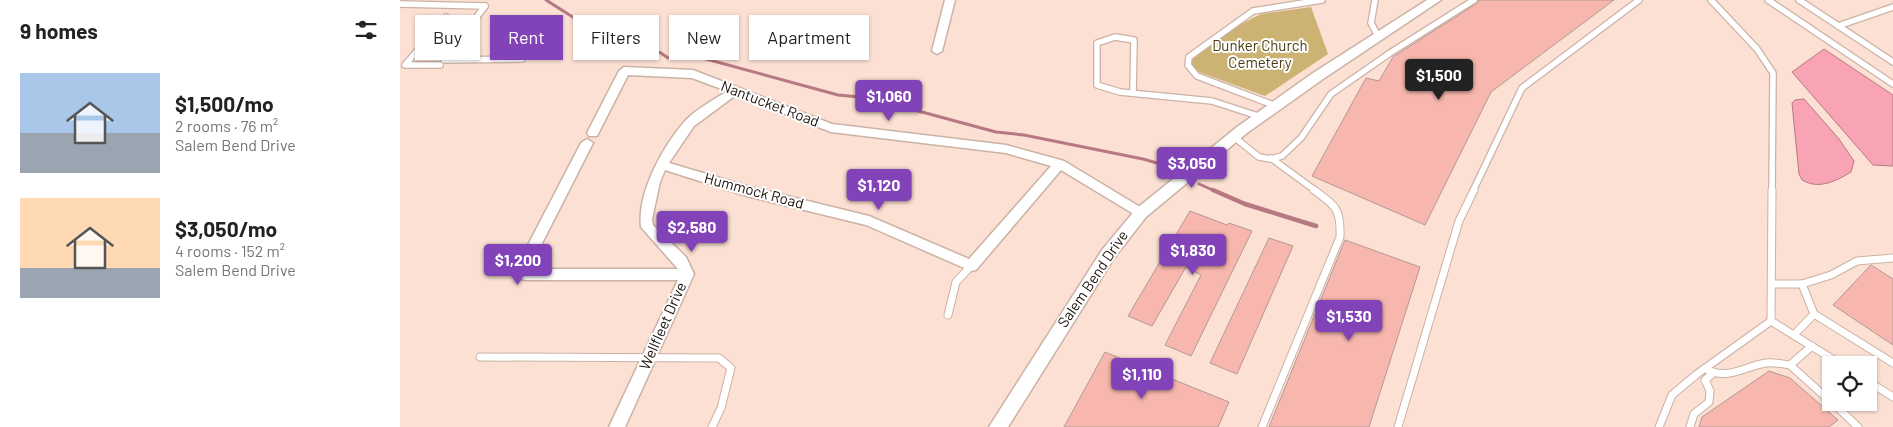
<!DOCTYPE html>
<html lang="en">
<head>
<meta charset="utf-8">
<style>
	body { margin:0; font-family:Barlow,sans-serif; background:#f2f2f2; color:#222; height:100vh; display:flex; flex-direction:column; font-size:19px; white-space:nowrap }
	* { box-sizing:border-box; margin:0 }
	p { font-size:16px; color:#767676 }
	.icon { flex:none; width:28px; height:28px; fill:none; stroke:currentColor; stroke-width:2; stroke-linecap:round; stroke-linejoin:round }
	.map { position:relative; flex:1; overflow:hidden }
	.side { display:flex; flex-direction:column; background:#fff; width:400px }
	.side>* { flex:none }
	.top-card { position:absolute; left:15px; top:15px; width:475px; height:45px; display:flex; gap:10px }
	.fabs { position:absolute; left:1422px; top:356px; display:grid; gap:10px }
	.fabs a { display:grid; place-items:center; width:55px; height:55px; border-radius:0px; background:#fff; box-shadow:0 1px 4px #0004; font-size:25px }
	.price { position:absolute; translate:-50% -42px; padding:0 11px; border-radius:5px; background:#8243b8; color:#fff; font-size:16px; line-height:32px; filter:drop-shadow(0 1px 2px #0008) }
	.price::after { content:''; position:absolute; left:50%; top:30px; width:15px; height:11px; margin-left:-8px; background:inherit; clip-path:polygon(0 0,100% 0,50% 100%) }
	.price.on { background:#222; color:#fff }
	ul { padding:0; list-style:none }
	li { display:flex; align-items:center; gap:15px; height:125px; padding:0 20px }
	li span { display:grid; place-items:center; flex:none; width:140px; height:100px; border-radius:0px; color:#555 }
	li>.icon { margin-inline-start:auto }
	span .icon { width:60px; height:60px; fill:#fffc; stroke-width:1 }
	li b { font-size:21px }
	h2 { display:flex; justify-content:space-between; align-items:center; height:60px; padding:0 20px; font-size:21px }
	.pill { padding:0 18px; border-radius:0px; background:#fff; box-shadow:0 1px 4px #0004; font-size:18px; line-height:45px }
	.pill.on { background:#8243b8; color:#fff }
	main { display:flex; flex:1; min-height:0 }
	.map>svg:first-child { display:block }
</style>
</head>
<body>
<main>
<section class="side">
<h2>9 homes<svg class="icon" aria-label="filters" viewBox="0 0 24 24"><path d="M4 7h16M4 17h16"/><circle cx="9" cy="7" r="2"/><circle cx="15" cy="17" r="2"/></svg></h2>
<ul>
<li><span style="background:linear-gradient(#a9c7e8 60%,#9aa5b1 0)"><svg class="icon" aria-label="home" viewBox="0 0 24 24"><path d="M3 11l9-7 9 7M6 9v11h12V9"/></svg></span><div><b>$1,500/mo</b><p>2 rooms · 76 m²</p><p>Salem Bend Drive</p></div></li>
<li><span style="background:linear-gradient(#ffd9b3 70%,#9aa5b1 0)"><svg class="icon" aria-label="home" viewBox="0 0 24 24"><path d="M3 11l9-7 9 7M6 9v11h12V9"/></svg></span><div><b>$3,050/mo</b><p>4 rooms · 152 m²</p><p>Salem Bend Drive</p></div></li>
</ul>
</section>
<div class="map">
<svg width="1493" height="427" viewBox="0 0 1493 427">
	<rect width="100%" height="100%" fill="#fbe0d3"/>
	<polygon fill="#ccb373" points="911,7 928,54 865,96 796,71 792,65 792,60 829,30 861,14"/>
	<g fill="#f8a4b4" stroke="#b67882">
		<polygon points="1424,49 1493,95 1493,166 1473,165 1392,72"/>
		<path d="M 1404,99 L 1439,139 L 1454,161 L 1451,172 C 1436,181 1419,190 1402,180 L 1399,174 L 1392,103 L 1395,100 Z"/>
	</g>
	<g fill="none" stroke-linecap="round" stroke-linejoin="round">
		<g stroke="#b67882" stroke-width="3">
			<polyline points="146,0 201,35 261,53 268,58 295,56 438,95 470,98 596,132 624,135 743,159 774,168"/>
			<polyline points="799,184 815,191"/>
		</g>
		<polyline stroke="#b67882" stroke-width="4.5" points="813,190 845,204 916,226"/>
	</g>
	<g fill="#f7b7ae" stroke="#b49894">
		<polygon points="1079,0 1214,0 1091,92 1025,225 912,176 966,78 979,81 993,57 1076,4"/>
		<polygon points="790,211 827,225 829,223 852,231 791,356 765,345 801,275 786,267 752,326 728,316"/>
		<polygon points="869,238 893,246 837,374 810,363"/>
		<polygon points="945,240 1020,267 969,427 869,427"/>
		<polygon points="1471,265 1493,279 1493,345 1433,305"/>
		<polygon points="705,352 829,402 818,427 664,427"/>
		<polygon points="1369,371 1390,378 1438,420 1429,427 1299,427 1302,417"/>
	</g>
	<g fill="none" stroke-linecap="round" stroke-linejoin="round">
		<g stroke="#cbb2a5" stroke-width="8">
			<g id="service-far1">
				<polyline points="975,0 971,23 978,36"/>
				<polyline points="1311,0 1357,49 1373,73 1372,191"/>
				<polyline points="1368,0 1493,84"/>
				<polyline points="1399,0 1493,62"/>
				<polyline points="0,4 85,6"/>
				<polyline points="85,6 44,60 122,59"/>
				<polyline points="1438,26 1493,7"/>
				<polyline points="40,65 5,65 46,17"/>
				<polyline points="733,93 734,40 715,37 697,43 697,85 720,92 812,101 861,117"/>
				<polyline points="876,106 797,76 788,65 789,57 853,11 922,0"/>
				<polyline points="834,137 859,157 871,159 882,156 901,138 931,94 990,53 1074,0"/>
				<polyline points="871,158 916,191"/>
				<polyline points="1073,191 1122,88 1239,0"/>
			</g>
		</g>
		<g stroke="#cbb2a5" stroke-width="9">
			<g id="service">
				<polyline points="1372,284 1402,284 1431,275 1457,261 1493,258"/>
				<polyline points="1402,284 1414,314"/>
				<polyline points="548,315 556,282 571,266"/>
				<polyline points="1371,321 1442,365"/>
				<polyline points="1394,335 1414,314 1493,363"/>
				<polyline points="1412,346 1390,365 1431,402"/>
				<polyline points="80,357 319,358 331,368 321,408 312,427"/>
				<path d="M 1306,369 C 1327,381 1345,366 1366,363 C 1374,362 1382,364 1390,365"/>
				<polyline points="1469,382 1493,397"/>
				<polyline points="1432,402 1458,427"/>
				<path d="M 862,427 L 940,237 C 941,209 936,206 914,190"/>
				<polyline points="998,427 1059,221 1074,190"/>
				<polyline points="1259,427 1272,395 1297,374 1371,321 1372,190"/>
				<polyline points="1290,427 1294,414 1309,402 1310,391 1305,380 1312,374"/>
			</g>
		</g>
		<g stroke="#cbb2a5" stroke-width="3">
			<g id="minor">
				<polygon points="545,0 555,0 542,51 537,54 532,51"/>
				<path d="M 224,67 L 293,70 L 432,124 L 606,145 L 664,161 L 745,210 L 747,213 L 745,216 L 737,216 L 661,170 L 576,270 L 571,271 L 466,225 L 347,196 L 265,170 L 260,182 L 252,219 L 253,225 L 286,257 L 294,274 L 225,427 L 209,427 L 278,280 L 126,280 L 121,279 L 115,270 L 181,143 L 187,139 L 193,143 L 129,269 L 278,269 L 241,227 C 237,193 263,146 285,121 C 296,109 314,100 327,91 L 292,78 L 228,75 L 197,136 L 189,136 L 187,133 L 219,71 ZM 336,95 L 431,132 L 606,153 L 651,166 L 569,259 L 469,216 L 347,186 L 269,163 L 294,126 Z"/>
			</g>
		</g>
		<g stroke="#cbb2a5" stroke-width="3">
			<polygon id="tertiary" points="1027,0 1041,0 923,79 847,133 746,217 714,258 608,427 589,427 702,250 736,209 837,127 913,73"/>
		</g>
		<use href="#service-far1" stroke="#fff" stroke-width="5.5"/>
		<use href="#service" stroke="#fff" stroke-width="7"/>
		<use href="#minor" fill="#fff" fill-rule="evenodd"/>
		<use href="#tertiary" fill="#fff" fill-rule="evenodd"/>
	</g>
	<g text-anchor="middle" stroke-width="4" stroke-linejoin="round" paint-order="stroke">
		<g font-size="15" fill="#4b3c11" stroke="#fff">
			<text x="860" y="51">Dunker Church<tspan x="860" dy="17">Cemetery</tspan></text>
		</g>
		<g font-size="15" fill="#1c130e" stroke="#fff">
			<text transform="translate(370 104) rotate(21)" y="5">Nantucket Road</text>
			<text transform="translate(354 191) rotate(15)" y="5">Hummock Road</text>
			<text transform="translate(693 279) rotate(-56)" y="5">Salem Bend Drive</text>
			<text transform="translate(263 326) rotate(-66)" y="5">Wellfleet Drive</text>
		</g>
	</g>
</svg>
<div class="fabs">
<a><svg class="icon" aria-label="locate" viewBox="0 0 24 24"><circle cx="12" cy="12" r="6"/><path d="M12 2v4M12 18v4M2 12h4M18 12h4"/></svg></a>
</div>
<b class="price on" style="left:1039px;top:101px">$1,500</b>
<b class="price" style="left:489px;top:122px">$1,060</b>
<b class="price" style="left:792px;top:189px">$3,050</b>
<b class="price" style="left:479px;top:211px">$1,120</b>
<b class="price" style="left:292px;top:253px">$2,580</b>
<b class="price" style="left:793px;top:276px">$1,830</b>
<b class="price" style="left:118px;top:286px">$1,200</b>
<b class="price" style="left:949px;top:342px">$1,530</b>
<b class="price" style="left:742px;top:400px">$1,110</b>
<div class="top-card">
<a class="pill">Buy</a>
<a class="pill on">Rent</a>
<a class="pill">Filters</a>
<a class="pill">New</a>
<a class="pill">Apartment</a>
</div>
</div>
</main>
</body>
</html>
